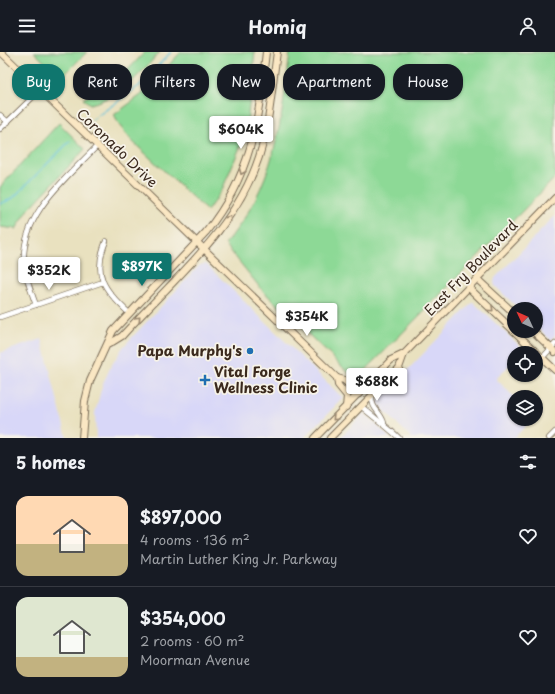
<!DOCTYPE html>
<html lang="en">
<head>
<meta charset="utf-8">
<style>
	body { margin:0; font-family:"Playpen Sans",sans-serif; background:#20242c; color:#f1f3f6; height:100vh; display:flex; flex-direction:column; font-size:15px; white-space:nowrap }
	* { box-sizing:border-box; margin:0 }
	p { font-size:13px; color:#9ea1a6 }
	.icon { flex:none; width:22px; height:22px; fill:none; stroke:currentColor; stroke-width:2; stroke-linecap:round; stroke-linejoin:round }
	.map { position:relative; height:386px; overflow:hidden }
	.panel { display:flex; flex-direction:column; background:#171b24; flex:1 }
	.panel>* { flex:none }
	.hud { position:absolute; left:12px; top:12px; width:531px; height:36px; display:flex; gap:8px }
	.needle { width:26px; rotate:314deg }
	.buttons { position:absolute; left:507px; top:250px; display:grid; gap:8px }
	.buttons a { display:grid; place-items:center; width:36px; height:36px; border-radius:50%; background:#171b24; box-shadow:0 1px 3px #0004; font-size:20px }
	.price { position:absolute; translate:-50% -34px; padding:0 9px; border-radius:4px; background:#fff; color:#222; font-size:13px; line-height:26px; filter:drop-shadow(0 1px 2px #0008) }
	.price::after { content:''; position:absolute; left:50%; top:24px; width:12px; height:9px; margin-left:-6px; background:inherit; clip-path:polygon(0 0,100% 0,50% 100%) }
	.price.active { background:#0f766e; color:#fff }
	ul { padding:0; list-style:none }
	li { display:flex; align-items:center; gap:12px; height:100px; padding:0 16px }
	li+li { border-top:1px solid #363941 }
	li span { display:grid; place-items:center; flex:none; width:112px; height:80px; border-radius:12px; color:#555 }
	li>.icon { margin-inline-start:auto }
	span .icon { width:48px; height:48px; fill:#fffc; stroke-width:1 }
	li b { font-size:17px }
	h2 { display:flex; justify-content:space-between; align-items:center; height:48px; padding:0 16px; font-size:17px }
	.pill { padding:0 14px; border-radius:16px; background:#171b24; box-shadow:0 1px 3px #0004; font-size:14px; line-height:36px }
	.pill.active { background:#0f766e; color:#fff }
	header { display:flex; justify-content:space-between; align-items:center; height:52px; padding:0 16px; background:#171b24; font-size:18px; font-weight:700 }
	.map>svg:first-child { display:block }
</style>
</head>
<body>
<header><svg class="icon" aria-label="menu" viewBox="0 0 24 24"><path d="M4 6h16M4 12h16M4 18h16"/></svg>Homiq<svg class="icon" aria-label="person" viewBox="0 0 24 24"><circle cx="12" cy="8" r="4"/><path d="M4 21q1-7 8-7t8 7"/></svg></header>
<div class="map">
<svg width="555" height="386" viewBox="0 0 555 386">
	<rect width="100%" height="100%" fill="#f7f3e8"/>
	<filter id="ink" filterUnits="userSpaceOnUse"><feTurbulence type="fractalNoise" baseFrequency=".025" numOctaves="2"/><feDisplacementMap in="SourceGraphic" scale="8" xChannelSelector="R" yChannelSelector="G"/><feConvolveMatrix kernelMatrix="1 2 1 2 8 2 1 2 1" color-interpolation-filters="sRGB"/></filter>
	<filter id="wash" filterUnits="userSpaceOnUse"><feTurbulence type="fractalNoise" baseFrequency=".012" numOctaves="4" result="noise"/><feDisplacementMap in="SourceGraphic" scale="16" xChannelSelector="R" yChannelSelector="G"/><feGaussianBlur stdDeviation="0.9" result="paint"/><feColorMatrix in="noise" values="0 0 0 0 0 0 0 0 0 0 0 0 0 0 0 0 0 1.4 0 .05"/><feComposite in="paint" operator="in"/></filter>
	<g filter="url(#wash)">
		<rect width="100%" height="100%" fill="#e9e1bf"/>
		<g fill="#d8d7f8">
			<polygon points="555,164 555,283 551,288 536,274 536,257 519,257 495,234 494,230 495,226"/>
			<polygon points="206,212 343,346 304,386 96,386 95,361 102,334 110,316 123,295 200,213"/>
			<polygon points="473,250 524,298 521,301 514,301 514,308 496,327 514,345 514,367 532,367 514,386 412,386 376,351"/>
			<polygon points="42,287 67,386 0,386 0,301"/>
			<polygon points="364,361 390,386 340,386"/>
		</g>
		<g fill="#8dd996" stroke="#64825a">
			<polygon points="34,0 87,0 61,26"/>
			<path d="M 145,0 L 160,0 C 140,22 121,45 90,52 L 83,47 L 120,26 Z"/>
			<polygon points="181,0 255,0 246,81 222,138 207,159 132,89 119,73 114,63 141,43"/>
			<path d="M 290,0 L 555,0 L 555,126 L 356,328 L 262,238 L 225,192 C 275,134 281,73 290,0 Z"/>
			<polygon points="59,71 85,97 29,157 16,177 0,175 0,135"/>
		</g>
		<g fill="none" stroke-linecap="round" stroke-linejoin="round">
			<g stroke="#5dc1db" stroke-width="1.5">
				<polyline points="92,68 139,34 171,0"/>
				<polyline points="0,152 13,146 70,89"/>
			</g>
		</g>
	</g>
	<g filter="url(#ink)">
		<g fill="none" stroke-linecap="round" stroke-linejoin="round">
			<g stroke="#786a56" stroke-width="6">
				<g id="street">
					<polyline points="0,63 8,70"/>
					<polyline points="0,77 40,38"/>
					<path d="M 106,189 C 92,223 104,238 129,261"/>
					<path d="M 36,253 C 31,239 25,225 24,211 C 21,161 66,127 98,93"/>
					<polyline points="0,265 103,230"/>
					<polyline points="542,306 555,292"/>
					<path d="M 372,344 C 371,357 381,360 384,371"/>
					<path d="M 361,354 C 374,366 387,374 399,386"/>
					<polyline points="549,386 555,380"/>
				</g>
			</g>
			<g stroke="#786a56" stroke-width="8">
				<g id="secondary">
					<polyline points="1,0 337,326 344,328 359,342"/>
					<polyline points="477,227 514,261"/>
					<polyline points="469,236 514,279"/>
					<polyline points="514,279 555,318"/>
					<polyline points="533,279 555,300"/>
					<path d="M 109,292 L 122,284 C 172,228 235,179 259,105 C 270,71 272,35 277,0"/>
					<polyline points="337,326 338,333 347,344 346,355"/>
					<path d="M 82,386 L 85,349 L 90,329 L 113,279 L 206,180 C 252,123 258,70 266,0"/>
					<polyline points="315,386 391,308 404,302 555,146"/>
					<polyline points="330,386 399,316 404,302"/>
				</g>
			</g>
			<use href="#street" stroke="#fff" stroke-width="4.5"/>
			<use href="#secondary" stroke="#fae7c3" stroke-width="6"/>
		</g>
		<defs><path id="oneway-chevron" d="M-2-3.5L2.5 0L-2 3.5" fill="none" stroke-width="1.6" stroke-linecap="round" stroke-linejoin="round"/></defs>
		<g stroke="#9a8870">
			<use href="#oneway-chevron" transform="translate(242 120) rotate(113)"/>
			<use href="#oneway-chevron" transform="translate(229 166) rotate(-55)"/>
			<use href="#oneway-chevron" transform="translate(491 257) rotate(43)"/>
			<use href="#oneway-chevron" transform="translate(138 267) rotate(-47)"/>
			<use href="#oneway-chevron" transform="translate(335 366) rotate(134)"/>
		</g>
	</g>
	<g fill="#1f6fb2" stroke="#f7f3e8" stroke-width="1.5">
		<circle cx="250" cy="299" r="4"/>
		<path d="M203 322h4v4h4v4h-4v4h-4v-4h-4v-4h4z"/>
	</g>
	<g text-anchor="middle" stroke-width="3.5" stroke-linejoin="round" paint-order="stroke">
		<g font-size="14" fill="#3b2a1e" stroke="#f7f3e8">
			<text transform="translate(117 96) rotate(44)" y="5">Coronado Drive</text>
			<text transform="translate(471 216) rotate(-46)" y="5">East Fry Boulevard</text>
		</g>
		<g font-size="14" font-weight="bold" fill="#3b2a1e" stroke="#f7f3e8" text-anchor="end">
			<text x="242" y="304">Papa Murphy's</text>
			<text x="214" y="325" text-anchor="start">Vital Forge<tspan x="214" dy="16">Wellness Clinic</tspan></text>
		</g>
	</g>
</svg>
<div class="buttons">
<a><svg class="needle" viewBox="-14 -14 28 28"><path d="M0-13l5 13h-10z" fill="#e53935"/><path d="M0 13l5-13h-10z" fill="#9ea1a6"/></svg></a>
<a><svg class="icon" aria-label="locate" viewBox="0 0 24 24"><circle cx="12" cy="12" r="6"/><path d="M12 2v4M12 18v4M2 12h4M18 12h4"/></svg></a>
<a><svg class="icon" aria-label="layers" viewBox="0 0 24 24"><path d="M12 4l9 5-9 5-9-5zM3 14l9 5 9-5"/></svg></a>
</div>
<b class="price" style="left:241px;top:98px">$604K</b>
<b class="price active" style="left:142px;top:235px">$897K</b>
<b class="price" style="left:49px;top:239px">$352K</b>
<b class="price" style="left:307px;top:285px">$354K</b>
<b class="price" style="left:377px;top:350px">$688K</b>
<div class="hud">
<a class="pill active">Buy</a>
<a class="pill">Rent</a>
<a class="pill">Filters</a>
<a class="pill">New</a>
<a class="pill">Apartment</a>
<a class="pill">House</a>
</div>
</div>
<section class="panel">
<h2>5 homes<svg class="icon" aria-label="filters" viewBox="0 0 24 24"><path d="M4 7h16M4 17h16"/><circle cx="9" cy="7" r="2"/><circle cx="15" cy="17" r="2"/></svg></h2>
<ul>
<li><span style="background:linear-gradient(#ffd9b3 60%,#c2b280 0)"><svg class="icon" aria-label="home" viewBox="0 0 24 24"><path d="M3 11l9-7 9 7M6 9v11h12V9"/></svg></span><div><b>$897,000</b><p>4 rooms · 136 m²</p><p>Martin Luther King Jr. Parkway</p></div><svg class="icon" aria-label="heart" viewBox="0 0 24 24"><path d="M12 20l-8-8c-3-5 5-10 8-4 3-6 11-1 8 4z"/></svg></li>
<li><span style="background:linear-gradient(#dfe7d0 75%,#c2b280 0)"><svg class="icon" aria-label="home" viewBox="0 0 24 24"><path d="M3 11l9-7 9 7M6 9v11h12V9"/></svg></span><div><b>$354,000</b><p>2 rooms · 60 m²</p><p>Moorman Avenue</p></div><svg class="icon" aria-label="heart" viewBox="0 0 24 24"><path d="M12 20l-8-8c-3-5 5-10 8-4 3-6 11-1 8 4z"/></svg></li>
</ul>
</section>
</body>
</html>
